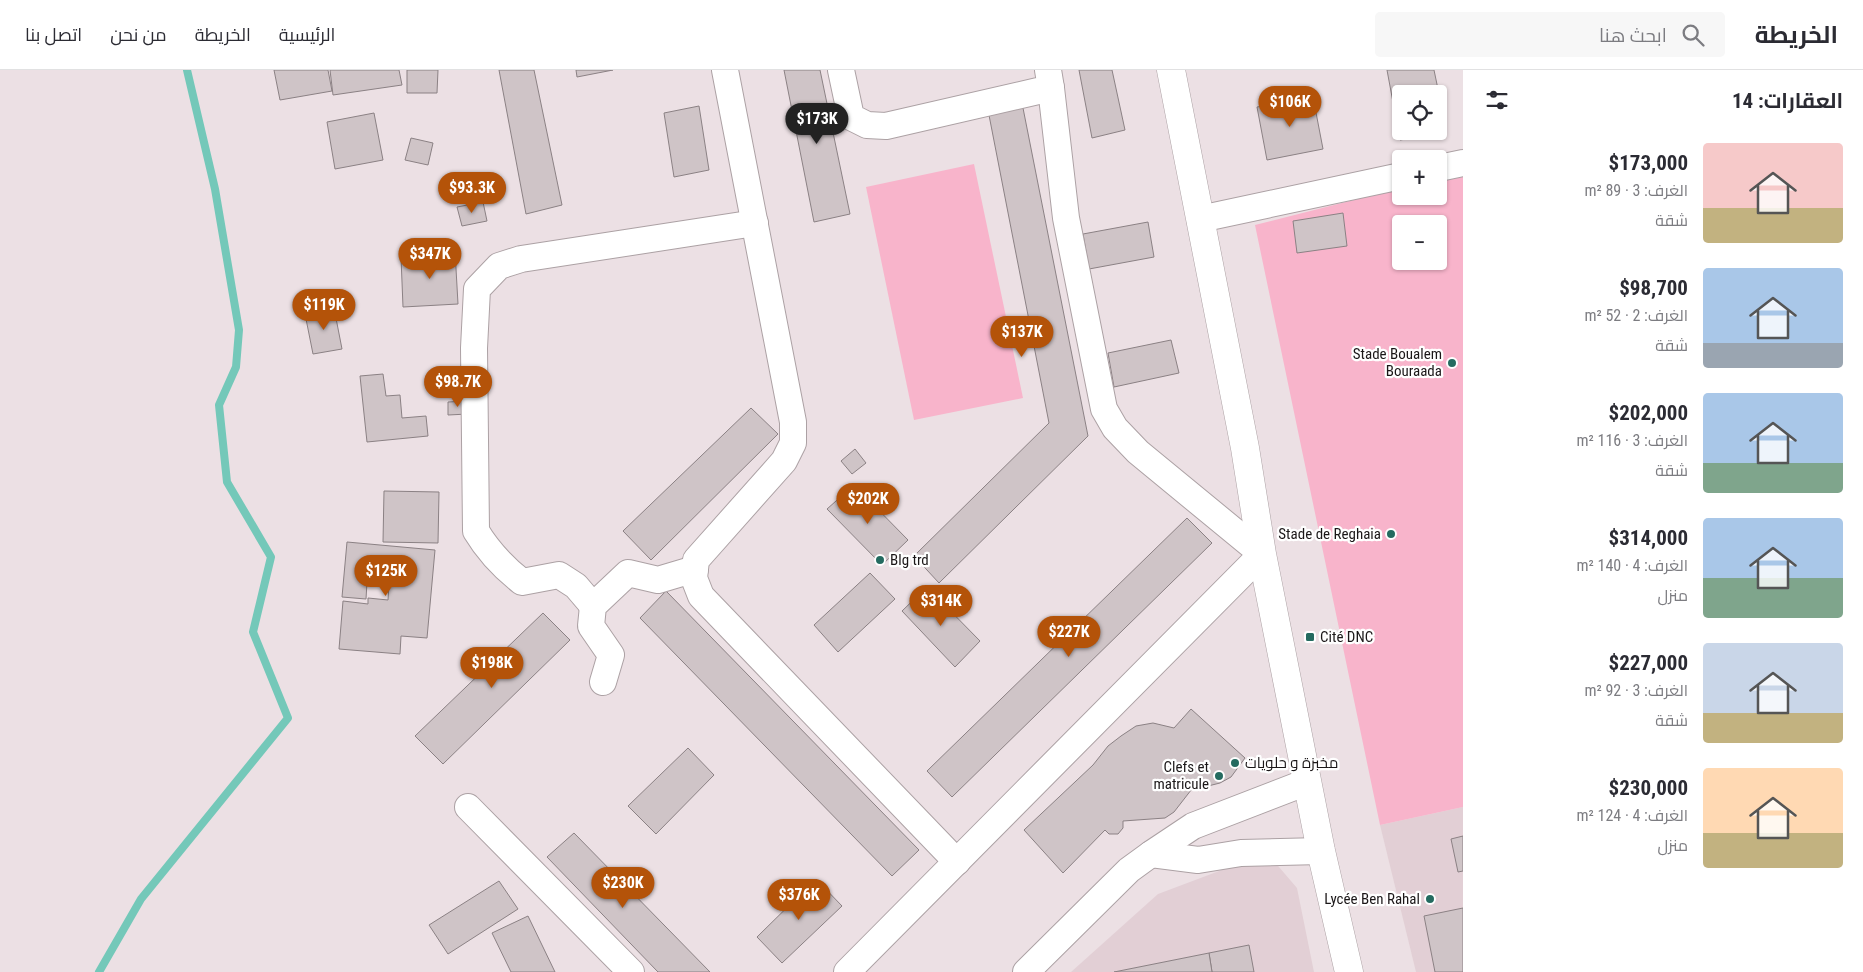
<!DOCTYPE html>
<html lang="ar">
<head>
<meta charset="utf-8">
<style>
	body { margin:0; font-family:"Roboto Condensed",Cairo,sans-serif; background:#f7f7f7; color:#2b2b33; direction:rtl; height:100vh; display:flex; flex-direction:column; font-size:19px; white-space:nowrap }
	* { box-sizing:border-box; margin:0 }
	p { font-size:16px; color:#7c7c81 }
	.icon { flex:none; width:28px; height:28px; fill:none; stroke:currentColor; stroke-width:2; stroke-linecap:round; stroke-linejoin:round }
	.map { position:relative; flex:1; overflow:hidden; direction:ltr }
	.sheet { display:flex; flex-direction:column; background:#fff; width:400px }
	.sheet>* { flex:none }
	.buttons { position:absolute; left:1392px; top:15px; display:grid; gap:10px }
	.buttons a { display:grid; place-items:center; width:55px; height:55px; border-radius:5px; background:#fff; box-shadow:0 1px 4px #0004; font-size:25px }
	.price { position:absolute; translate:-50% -42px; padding:0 11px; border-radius:18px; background:#b45309; color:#fff; font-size:16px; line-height:32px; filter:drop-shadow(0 1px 2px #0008) }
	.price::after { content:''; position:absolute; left:50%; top:30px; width:15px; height:11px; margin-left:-8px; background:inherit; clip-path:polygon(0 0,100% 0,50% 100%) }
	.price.on { background:#222; color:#fff }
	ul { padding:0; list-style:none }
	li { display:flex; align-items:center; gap:15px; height:125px; padding:0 20px }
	li span { display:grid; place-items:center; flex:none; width:140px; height:100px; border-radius:5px; color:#555 }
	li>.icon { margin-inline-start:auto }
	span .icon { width:60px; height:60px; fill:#fffc; stroke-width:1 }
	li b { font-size:21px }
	h2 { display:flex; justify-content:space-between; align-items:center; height:60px; padding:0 20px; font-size:21px }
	header { display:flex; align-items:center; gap:30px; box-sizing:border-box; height:70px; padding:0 25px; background:#fff; border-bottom:1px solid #e1e1e2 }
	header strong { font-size:24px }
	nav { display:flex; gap:28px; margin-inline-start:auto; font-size:18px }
	.search { width:350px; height:45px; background:#f7f7f7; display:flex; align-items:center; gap:12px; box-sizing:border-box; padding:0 18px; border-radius:5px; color:#7c7c81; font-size:19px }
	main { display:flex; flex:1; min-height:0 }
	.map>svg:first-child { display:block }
</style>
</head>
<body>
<header>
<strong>الخريطة</strong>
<div class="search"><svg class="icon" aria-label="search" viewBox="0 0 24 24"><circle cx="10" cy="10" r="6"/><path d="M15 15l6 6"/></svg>ابحث هنا</div>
<nav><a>الرئيسية</a><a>الخريطة</a><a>من نحن</a><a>اتصل بنا</a></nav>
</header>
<main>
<section class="sheet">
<h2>العقارات: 14<svg class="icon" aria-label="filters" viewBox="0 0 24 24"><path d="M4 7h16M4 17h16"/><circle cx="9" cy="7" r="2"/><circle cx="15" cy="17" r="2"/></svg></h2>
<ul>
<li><span style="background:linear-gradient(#f6c9c9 65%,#c2b280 0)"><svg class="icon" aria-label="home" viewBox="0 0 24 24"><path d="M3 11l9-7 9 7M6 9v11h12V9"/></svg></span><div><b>$173,000</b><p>الغرف: 3 · 89 m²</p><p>شقة</p></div></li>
<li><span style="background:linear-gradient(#a9c7e8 75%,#9aa5b1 0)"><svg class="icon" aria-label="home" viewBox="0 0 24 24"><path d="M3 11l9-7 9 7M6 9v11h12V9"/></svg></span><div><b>$98,700</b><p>الغرف: 2 · 52 m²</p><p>شقة</p></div></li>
<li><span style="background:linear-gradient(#a9c7e8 70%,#7fa58c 0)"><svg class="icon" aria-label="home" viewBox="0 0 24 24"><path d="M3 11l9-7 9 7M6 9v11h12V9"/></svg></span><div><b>$202,000</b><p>الغرف: 3 · 116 m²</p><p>شقة</p></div></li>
<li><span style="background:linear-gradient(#a9c7e8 60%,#7fa58c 0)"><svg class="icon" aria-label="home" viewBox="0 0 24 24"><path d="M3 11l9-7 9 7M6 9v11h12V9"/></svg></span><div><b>$314,000</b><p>الغرف: 4 · 140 m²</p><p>منزل</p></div></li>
<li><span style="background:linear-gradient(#c9d6e8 70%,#c2b280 0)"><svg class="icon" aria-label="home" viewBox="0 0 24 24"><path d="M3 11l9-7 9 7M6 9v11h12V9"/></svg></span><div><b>$227,000</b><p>الغرف: 3 · 92 m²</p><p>شقة</p></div></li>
<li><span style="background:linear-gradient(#ffd9b3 65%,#c2b280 0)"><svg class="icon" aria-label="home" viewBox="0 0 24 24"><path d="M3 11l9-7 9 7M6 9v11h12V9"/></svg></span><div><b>$230,000</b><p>الغرف: 4 · 124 m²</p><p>منزل</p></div></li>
</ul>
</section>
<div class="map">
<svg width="1463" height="902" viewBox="0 0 1463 902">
	<rect width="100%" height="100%" fill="#ece0e4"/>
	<g fill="#e2cfd5">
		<polygon points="1463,737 1463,902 1416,902 1380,755"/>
		<polygon points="1267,783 1297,818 1314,902 1071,902 1158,824"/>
	</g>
	<g fill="#f8b4cb" fill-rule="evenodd">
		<polygon points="974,94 1023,328 914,350 866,117"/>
		<path d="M 1463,103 L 1463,737 L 1380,755 L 1255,155 L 1401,118 L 1401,126 L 1439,126 L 1439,109 ZM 1401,154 L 1439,154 L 1439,191 L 1401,191 Z"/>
	</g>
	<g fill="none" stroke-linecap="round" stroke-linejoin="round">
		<polyline stroke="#74c8b9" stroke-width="8" points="99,902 141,829 288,648 253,562 271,487 227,412 219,335 236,297 239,260 215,119 187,0"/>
	</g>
	<g fill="#cfc4c7" stroke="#8b8184">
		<polygon points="274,0 328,0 332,21 280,30"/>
		<polygon points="330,0 399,0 402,15 333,25"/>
		<polygon points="407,0 438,0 437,23 407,23"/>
		<polygon points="499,0 534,0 562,135 526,144"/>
		<polygon points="576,0 613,0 577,7"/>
		<polygon points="784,0 820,0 850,144 814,152"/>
		<polygon points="1079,0 1112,0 1125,60 1092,68"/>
		<polygon points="1387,0 1434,0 1439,24 1401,24 1401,61 1439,61 1439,25 1446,62 1400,70"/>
		<polygon points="1313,27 1323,79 1267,90 1257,37"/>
		<polygon points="1022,33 1088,366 939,513 914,486 1049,353 988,40"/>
		<polygon points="699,36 709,100 674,107 664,43"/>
		<polygon points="374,43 383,90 335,99 327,52"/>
		<polygon points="411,68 433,73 428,95 405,90"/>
		<polygon points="483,132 487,151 462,156 457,137"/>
		<polygon points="1343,143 1347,176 1297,183 1293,151"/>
		<polygon points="1148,152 1154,187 1089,199 1083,164"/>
		<polygon points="455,181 458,234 403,237 401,187"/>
		<polygon points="334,238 342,279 313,284 305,244"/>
		<polygon points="1171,270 1179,303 1114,317 1108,283"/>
		<polygon points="383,304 386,326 400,325 402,348 426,346 428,366 367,372 360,306"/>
		<polygon points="467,331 468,344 448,345 448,332"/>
		<polygon points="751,338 778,364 651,490 623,461"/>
		<polygon points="855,379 866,393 852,404 841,391"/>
		<polygon points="854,415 908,470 882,495 827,439"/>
		<polygon points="384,421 439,422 438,473 383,472"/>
		<polygon points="1187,448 1212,473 952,727 927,701"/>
		<polygon points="347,472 435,480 427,568 401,566 400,584 339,579 343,531 368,534 368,528 388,530 389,514 367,512 366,529 342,527"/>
		<polygon points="870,503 895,529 838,582 814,555"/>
		<polygon points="927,517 980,571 955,597 902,541"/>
		<polygon points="666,521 919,780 892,806 640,548"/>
		<polygon points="543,543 570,570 443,694 415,666"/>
		<polygon points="1191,639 1245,688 1231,707 1220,713 1208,716 1195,715 1174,742 1165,748 1123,751 1123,758 1118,764 1109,764 1105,760 1063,803 1024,760 1093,695 1108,676 1121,666 1136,656 1153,653 1174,658"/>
		<polygon points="688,678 714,705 656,764 628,736"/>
		<polygon points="574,763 710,902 658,902 547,787"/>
		<polygon points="1463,766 1463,801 1458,802 1451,769"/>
		<polygon points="816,809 842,836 782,893 757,867"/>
		<polygon points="499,811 518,839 448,884 429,855"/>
		<polygon points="1463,838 1463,902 1435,902 1424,846"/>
		<polygon points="528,846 555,902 511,902 492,863"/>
		<polygon points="1249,875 1254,902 1212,902 1209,883"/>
		<polygon points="1209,883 1212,902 1114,902"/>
	</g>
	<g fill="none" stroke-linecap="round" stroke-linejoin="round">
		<g stroke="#aca1a4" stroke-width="28">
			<g id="minor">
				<polyline points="725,0 793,352 793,373 784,391 696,490 694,508 701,526 957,792"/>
				<polyline points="841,0 851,47 867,55 886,56 1051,18 1048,0"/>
				<polyline points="1439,98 1463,93"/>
				<polyline points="1200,149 1401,106"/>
				<path d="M 593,536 L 576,516 L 559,505 L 522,512 C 503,497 488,481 476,461 L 474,278 L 477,219 L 499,196 L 521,189 L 755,153"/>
				<polyline points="603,612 611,585 591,556 593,536 628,503 658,510 695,499"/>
				<polyline points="468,737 631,902"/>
				<polyline points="1151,784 1198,790 1241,783 1321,781"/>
				<polyline points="847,902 1262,484 1138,382 1115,358 1104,339 1066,148 1051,18"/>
				<polyline points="1026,902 1129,800 1151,784 1193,756 1307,712"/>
			</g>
		</g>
		<g stroke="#aca1a4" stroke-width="29">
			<polyline id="major" points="1171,0 1245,378 1262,484 1321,781 1349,902"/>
		</g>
		<use href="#minor" stroke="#fff" stroke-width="26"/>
		<use href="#major" stroke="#fff" stroke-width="28"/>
	</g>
	<g fill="#246b60" stroke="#fff" stroke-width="2">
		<circle cx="1452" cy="293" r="5"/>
		<circle cx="1391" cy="464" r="5"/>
		<circle cx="880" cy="490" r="5"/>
		<rect x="1305" y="562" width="10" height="10" rx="2.5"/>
		<circle cx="1235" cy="693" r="5"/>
		<circle cx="1219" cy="706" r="5"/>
		<circle cx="1430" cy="829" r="5"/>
	</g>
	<g text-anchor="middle" stroke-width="4.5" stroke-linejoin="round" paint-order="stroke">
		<g font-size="15" fill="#1b1718" stroke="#fff" text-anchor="end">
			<text x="1442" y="289">Stade Boualem<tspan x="1442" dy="17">Bouraada</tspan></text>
			<text x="1381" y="469">Stade de Reghaia</text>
			<text x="890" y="495" text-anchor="start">Blg trd</text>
			<text x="1320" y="572" text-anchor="start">Cité DNC</text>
			<text x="1245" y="698" text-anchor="start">مخبزة و حلويات</text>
			<text x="1209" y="702">Clefs et<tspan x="1209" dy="17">matricule</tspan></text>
			<text x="1420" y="834">Lycée Ben Rahal</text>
		</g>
	</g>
</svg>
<div class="buttons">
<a><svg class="icon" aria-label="locate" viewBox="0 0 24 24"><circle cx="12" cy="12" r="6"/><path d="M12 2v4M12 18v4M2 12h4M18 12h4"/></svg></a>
<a>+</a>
<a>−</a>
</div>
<b class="price" style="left:1290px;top:58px">$106K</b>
<b class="price on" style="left:817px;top:75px">$173K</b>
<b class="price" style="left:472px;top:144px">$93.3K</b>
<b class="price" style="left:430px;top:210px">$347K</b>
<b class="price" style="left:324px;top:261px">$119K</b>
<b class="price" style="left:1022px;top:288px">$137K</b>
<b class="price" style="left:458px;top:338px">$98.7K</b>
<b class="price" style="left:868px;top:455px">$202K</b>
<b class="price" style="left:386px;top:527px">$125K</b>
<b class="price" style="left:941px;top:557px">$314K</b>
<b class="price" style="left:1069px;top:588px">$227K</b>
<b class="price" style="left:492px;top:619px">$198K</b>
<b class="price" style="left:623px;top:839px">$230K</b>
<b class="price" style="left:799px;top:851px">$376K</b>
</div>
</main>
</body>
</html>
